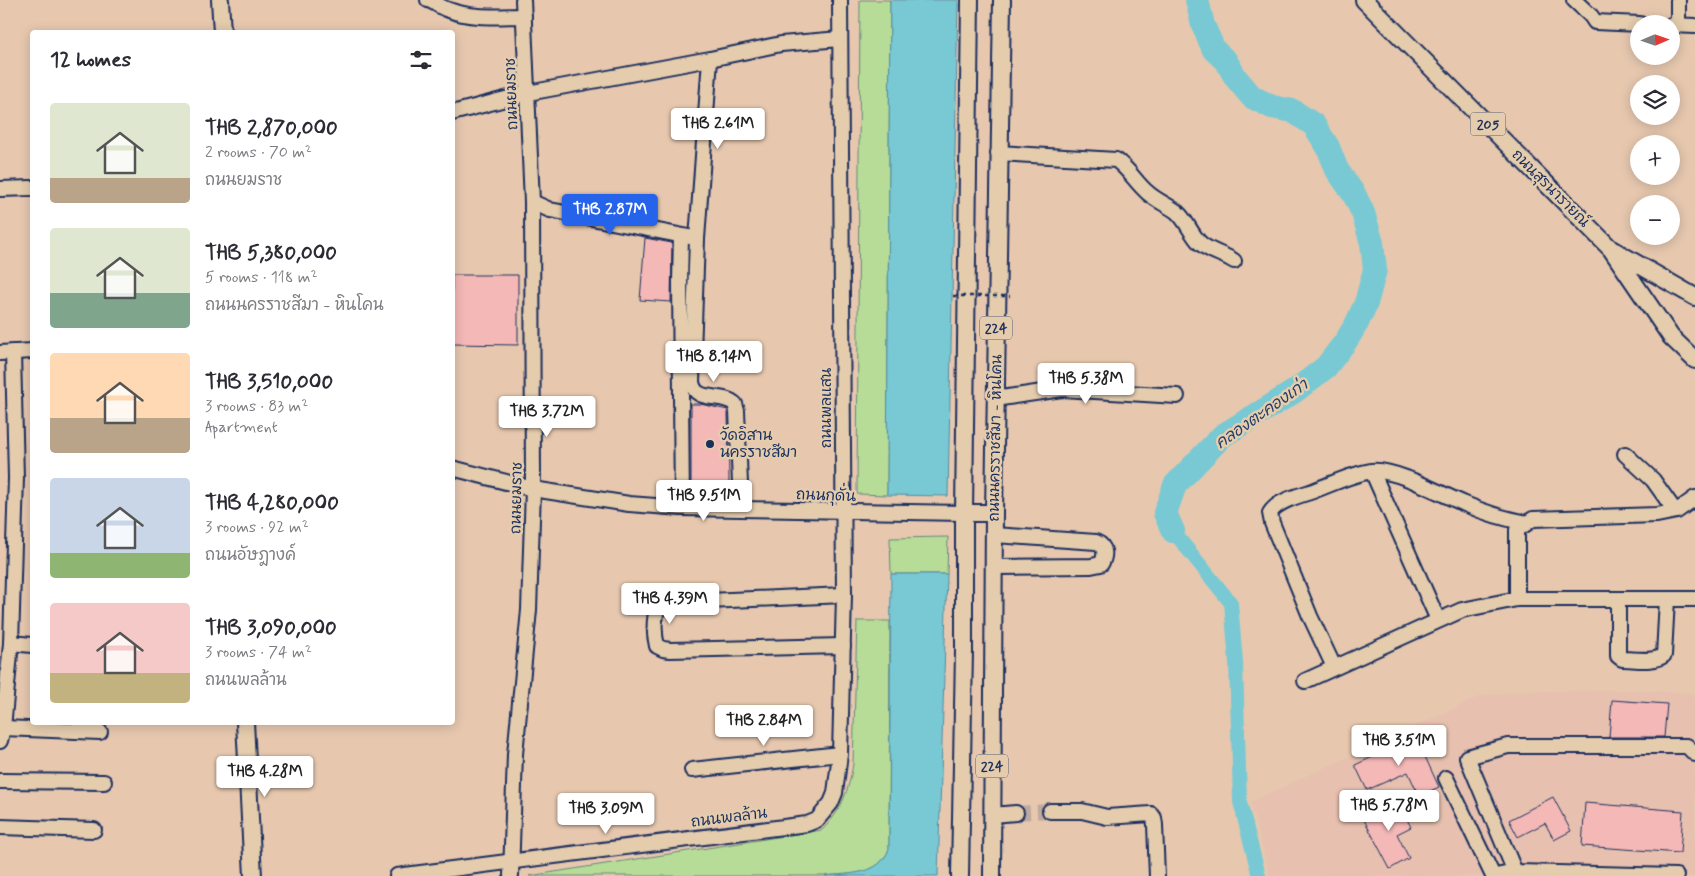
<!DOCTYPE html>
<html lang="en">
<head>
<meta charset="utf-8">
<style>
	body { margin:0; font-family:Mynerve,"Playpen Sans Thai",sans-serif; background:#f7f7f7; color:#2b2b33; height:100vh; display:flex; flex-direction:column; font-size:19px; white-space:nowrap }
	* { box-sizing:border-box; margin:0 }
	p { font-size:16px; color:#7c7c81 }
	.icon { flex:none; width:28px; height:28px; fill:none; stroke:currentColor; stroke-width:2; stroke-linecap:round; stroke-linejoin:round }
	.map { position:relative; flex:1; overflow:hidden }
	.panel { position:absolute; left:30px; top:30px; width:425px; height:695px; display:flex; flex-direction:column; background:#fff; border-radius:5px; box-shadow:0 2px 12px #0003 }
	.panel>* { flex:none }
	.needle { width:32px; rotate:88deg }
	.controls { position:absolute; left:1630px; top:15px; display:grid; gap:10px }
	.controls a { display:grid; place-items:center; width:50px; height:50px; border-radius:50%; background:#fff; box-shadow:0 2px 12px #0003; font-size:25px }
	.price { position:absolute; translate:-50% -42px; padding:0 11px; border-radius:5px; background:#fff; color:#222; font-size:16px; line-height:32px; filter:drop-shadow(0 1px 2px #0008) }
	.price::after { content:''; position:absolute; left:50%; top:30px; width:15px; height:11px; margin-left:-8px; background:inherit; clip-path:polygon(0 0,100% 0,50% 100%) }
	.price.on { background:#2563eb; color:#fff }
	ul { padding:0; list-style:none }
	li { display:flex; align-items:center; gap:15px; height:125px; padding:0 20px }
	li span { display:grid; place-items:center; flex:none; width:140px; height:100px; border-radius:5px; color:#555 }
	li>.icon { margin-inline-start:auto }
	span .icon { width:60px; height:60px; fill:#fffc; stroke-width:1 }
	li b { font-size:21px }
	h2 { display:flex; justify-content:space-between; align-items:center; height:60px; padding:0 20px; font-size:21px }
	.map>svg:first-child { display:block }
</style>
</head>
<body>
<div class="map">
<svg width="1695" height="876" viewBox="0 0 1695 876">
	<rect width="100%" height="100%" fill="#e7c8af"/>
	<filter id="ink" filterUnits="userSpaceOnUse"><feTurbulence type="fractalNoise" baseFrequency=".02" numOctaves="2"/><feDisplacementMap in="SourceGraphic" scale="10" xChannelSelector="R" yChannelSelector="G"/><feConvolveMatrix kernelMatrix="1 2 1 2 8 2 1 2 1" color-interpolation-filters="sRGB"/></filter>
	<g filter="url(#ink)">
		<polygon fill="#e7c0af" points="1625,690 1695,693 1695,876 1270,876 1250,802 1481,696 1523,691"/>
		<g fill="#b6dc97" stroke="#68867a">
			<polygon points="860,0 890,0 887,495 857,494"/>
			<polygon points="948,537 947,574 891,574 890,538"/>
			<path d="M 857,621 L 890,621 L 889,849 C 879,876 850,873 825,876 L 529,876 L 822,830 C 841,812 849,790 853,764 Z"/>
		</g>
		<g fill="#78c9d3" stroke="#538ba4">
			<polygon points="890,0 958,0 948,496 887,495"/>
			<path d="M 891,574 L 947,574 L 938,876 L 825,876 C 850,873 879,876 889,849 Z"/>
		</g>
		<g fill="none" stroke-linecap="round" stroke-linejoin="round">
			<polyline stroke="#78c9d3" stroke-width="14" points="1173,531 1231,603 1236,662 1240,802 1259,876"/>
			<polyline stroke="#78c9d3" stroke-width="24" points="1173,531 1165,513 1175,485 1222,436 1295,391 1326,367 1346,341 1357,323 1366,303 1375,270 1372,243 1363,213 1354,194 1337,170 1328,147 1314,125 1293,111 1272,107 1252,97 1236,78 1226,61 1214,50 1203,25 1197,0"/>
		</g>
		<g fill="#f4b8b6" stroke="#1b2f5e">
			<polygon points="645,238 672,243 671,302 640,300"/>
			<polygon points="452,275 518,275 518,345 452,344"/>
			<polygon points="691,404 700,404 728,410 729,484 691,484"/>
			<polygon points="1612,700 1667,704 1664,737 1609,737"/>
			<polygon points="1416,737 1439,787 1419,796 1408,772 1367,790 1355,765"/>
			<polygon points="1553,797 1571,831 1554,840 1545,823 1518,837 1509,820"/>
			<polygon points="1397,800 1411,827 1397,834 1409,858 1390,869 1363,818"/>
			<polygon points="1585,803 1683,811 1680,853 1582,846"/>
		</g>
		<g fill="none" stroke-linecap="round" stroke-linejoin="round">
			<polyline stroke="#bea99f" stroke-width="14" stroke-dasharray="14 7" stroke-linecap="butt" points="1016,813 1050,811"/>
			<g stroke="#1b2f5e" stroke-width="18">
				<g id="minor">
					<path d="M 428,0 C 435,2 441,8 449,10 C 472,19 500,16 524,16"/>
					<polyline points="1574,0 1591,16 1595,22 1640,24"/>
					<polyline points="1678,0 1678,25"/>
					<polyline points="1671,25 1695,26"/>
					<path d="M 710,59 L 697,239 L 692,382 C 695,404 722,392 735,404 L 737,411 L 741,508"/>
					<polyline points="452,113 528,93 710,59 781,44 840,39"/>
					<path d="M 998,153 L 1116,160 C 1129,169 1136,183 1148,193 C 1157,201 1168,205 1177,212 C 1187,221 1191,234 1200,243 C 1210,252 1224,254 1234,261"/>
					<polyline points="0,189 32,188"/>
					<polyline points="532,202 550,210 689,237"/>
					<polyline points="681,236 680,283 682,508"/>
					<polyline points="0,353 32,351"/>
					<polyline points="995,399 1062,389 1177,396"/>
					<polyline points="1625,454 1653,480 1675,511"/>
					<polyline points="452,468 533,489 629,504 682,508 964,513"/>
					<polyline points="1372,471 1438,620"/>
					<polyline points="1695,498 1677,511 1657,515 1533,519 1517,530 1517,599 1695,599"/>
					<path d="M 994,567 L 1091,566 L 1101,564 C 1106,556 1106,546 1096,542 L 994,535"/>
					<path d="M 1618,599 L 1618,656 L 1622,659 C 1635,659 1654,663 1664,655 L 1667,599"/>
					<polyline points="11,643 32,645"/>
					<path d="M 843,646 L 670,650 L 663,649 L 657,646 C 654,634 652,610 663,603 L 844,595"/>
					<path d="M 1334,667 L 1310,616 L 1272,523 L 1270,513 C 1277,501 1298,496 1310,492 C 1330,485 1351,474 1372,471 C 1394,468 1443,495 1465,504 C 1485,513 1506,519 1527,523"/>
					<polyline points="1305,681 1462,610 1517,599"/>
					<polyline points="3,728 100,732"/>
					<polyline points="0,741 3,728 11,643 16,478 13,352"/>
					<polyline points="692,770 840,754"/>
					<polyline points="1446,778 1493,876"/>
					<polyline points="0,781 104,782"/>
					<polyline points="1050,811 1082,811 1107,817 1151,814 1154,818 1155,825 1157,876"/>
					<polyline points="992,815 1016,813"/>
					<polyline points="0,827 94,830"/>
					<polyline points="1515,872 1467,757 1508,746 1687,746 1695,754"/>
					<polyline points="397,876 807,824 817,820 831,803 835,793 840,754 844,595 840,0"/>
					<polyline points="511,876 515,754 529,610 533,489 532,202 523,0"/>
					<polyline points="1496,876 1515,872 1676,876"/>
				</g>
			</g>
			<g stroke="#1b2f5e" stroke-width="20">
				<g id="major">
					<polyline points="220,0 222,32"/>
					<polyline points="1364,0 1611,249 1671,337 1695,360"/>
					<polyline points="1615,251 1695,297"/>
					<polyline points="964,513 994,513"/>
					<polyline points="245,722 253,876"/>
					<polyline points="960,876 964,651 964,513 970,0"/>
					<polyline points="992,876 994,513 1002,0"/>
				</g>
			</g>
			<use href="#minor" stroke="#e4ccad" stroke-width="14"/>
			<use href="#major" stroke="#e4ccad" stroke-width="16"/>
			<polyline stroke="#1b2f5e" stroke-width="2.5" stroke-dasharray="4 4" stroke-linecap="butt" points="953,296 1010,296"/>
		</g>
	</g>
	<circle fill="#1b2f5e" stroke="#e4ccad" stroke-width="2" cx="710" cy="444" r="5"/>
	<g text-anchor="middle" stroke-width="5" stroke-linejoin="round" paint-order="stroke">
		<g fill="#e4ccad" stroke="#575e76" stroke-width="1">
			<rect x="1470.5" y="112.5" width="35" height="23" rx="4"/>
			<rect x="980" y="316.5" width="32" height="23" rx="4"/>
			<rect x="976" y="754.5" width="32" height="23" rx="4"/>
		</g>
		<g font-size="14" font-weight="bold" fill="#1b2f5e">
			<text x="1488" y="129">205</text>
			<text x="996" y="333">224</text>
			<text x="992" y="771">224</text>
		</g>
		<g font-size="15" fill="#1b2f5e" stroke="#e4ccad">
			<text transform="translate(511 94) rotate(-92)" y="5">ถนนยมราช</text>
			<text transform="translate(1551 188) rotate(45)" y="5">ถนนสุรนารายณ์</text>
			<text transform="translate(826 408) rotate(-90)" y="5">ถนนพลแสน</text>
			<text transform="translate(995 438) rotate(-89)" y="5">ถนนนครราชสีมา - หินโคน</text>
			<text transform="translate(826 495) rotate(2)" y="5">ถนนกุดั่น</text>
			<text transform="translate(516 498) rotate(-89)" y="5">ถนนยมราช</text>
			<text transform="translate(729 817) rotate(-7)" y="5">ถนนพลล้าน</text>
		</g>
		<g font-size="15" fill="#1b2f5e" stroke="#e4ccad" text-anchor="start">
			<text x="720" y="440">วัดอิสาน<tspan x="720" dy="17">นครราชสีมา</tspan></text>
		</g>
		<g font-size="16" font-style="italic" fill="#243e6a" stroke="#e4ccad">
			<text transform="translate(1261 413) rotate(-35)" y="6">คลองตะคองเก่า</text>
		</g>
	</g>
</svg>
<div class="controls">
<a><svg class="needle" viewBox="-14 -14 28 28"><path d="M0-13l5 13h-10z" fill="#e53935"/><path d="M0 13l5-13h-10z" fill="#7c7c81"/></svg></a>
<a><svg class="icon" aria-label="layers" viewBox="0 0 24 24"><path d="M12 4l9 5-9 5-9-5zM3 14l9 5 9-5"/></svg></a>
<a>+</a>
<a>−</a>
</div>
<b class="price" style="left:718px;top:150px">THB 2.61M</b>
<b class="price on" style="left:610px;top:236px">THB 2.87M</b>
<b class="price" style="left:714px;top:383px">THB 8.14M</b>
<b class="price" style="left:1086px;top:405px">THB 5.38M</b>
<b class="price" style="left:547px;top:438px">THB 3.72M</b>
<b class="price" style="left:704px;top:522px">THB 9.51M</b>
<b class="price" style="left:670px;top:625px">THB 4.39M</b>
<b class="price" style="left:764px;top:747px">THB 2.84M</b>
<b class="price" style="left:1399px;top:767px">THB 3.51M</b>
<b class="price" style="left:265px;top:798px">THB 4.28M</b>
<b class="price" style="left:1389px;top:832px">THB 5.78M</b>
<b class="price" style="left:606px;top:835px">THB 3.09M</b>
<section class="panel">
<h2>12 homes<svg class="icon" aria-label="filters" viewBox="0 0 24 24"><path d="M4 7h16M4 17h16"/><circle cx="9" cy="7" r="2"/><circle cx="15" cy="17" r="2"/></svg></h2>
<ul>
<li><span style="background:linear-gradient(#dfe7d0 75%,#b9a48a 0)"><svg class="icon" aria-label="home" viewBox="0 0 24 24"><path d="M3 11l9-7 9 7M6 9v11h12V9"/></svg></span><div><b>THB 2,870,000</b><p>2 rooms · 70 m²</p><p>ถนนยมราช</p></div></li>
<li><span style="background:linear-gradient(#dfe7d0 65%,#7fa58c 0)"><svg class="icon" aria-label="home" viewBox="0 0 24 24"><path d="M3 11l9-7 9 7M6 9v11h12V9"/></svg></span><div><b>THB 5,380,000</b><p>5 rooms · 118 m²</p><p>ถนนนครราชสีมา - หินโคน</p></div></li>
<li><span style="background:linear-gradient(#ffd9b3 65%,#b9a48a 0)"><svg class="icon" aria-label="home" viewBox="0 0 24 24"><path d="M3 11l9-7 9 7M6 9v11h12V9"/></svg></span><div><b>THB 3,510,000</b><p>3 rooms · 83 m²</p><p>Apartment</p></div></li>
<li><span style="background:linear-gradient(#c9d6e8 75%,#8fb573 0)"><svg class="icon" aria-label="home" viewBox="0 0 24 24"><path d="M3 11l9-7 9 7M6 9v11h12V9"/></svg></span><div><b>THB 4,280,000</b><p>3 rooms · 92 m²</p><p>ถนนอัษฎางค์</p></div></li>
<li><span style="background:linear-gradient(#f6c9c9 70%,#c2b280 0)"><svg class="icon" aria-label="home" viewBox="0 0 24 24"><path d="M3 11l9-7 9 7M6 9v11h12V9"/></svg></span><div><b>THB 3,090,000</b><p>3 rooms · 74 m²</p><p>ถนนพลล้าน</p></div></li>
</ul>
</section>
</div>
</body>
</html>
